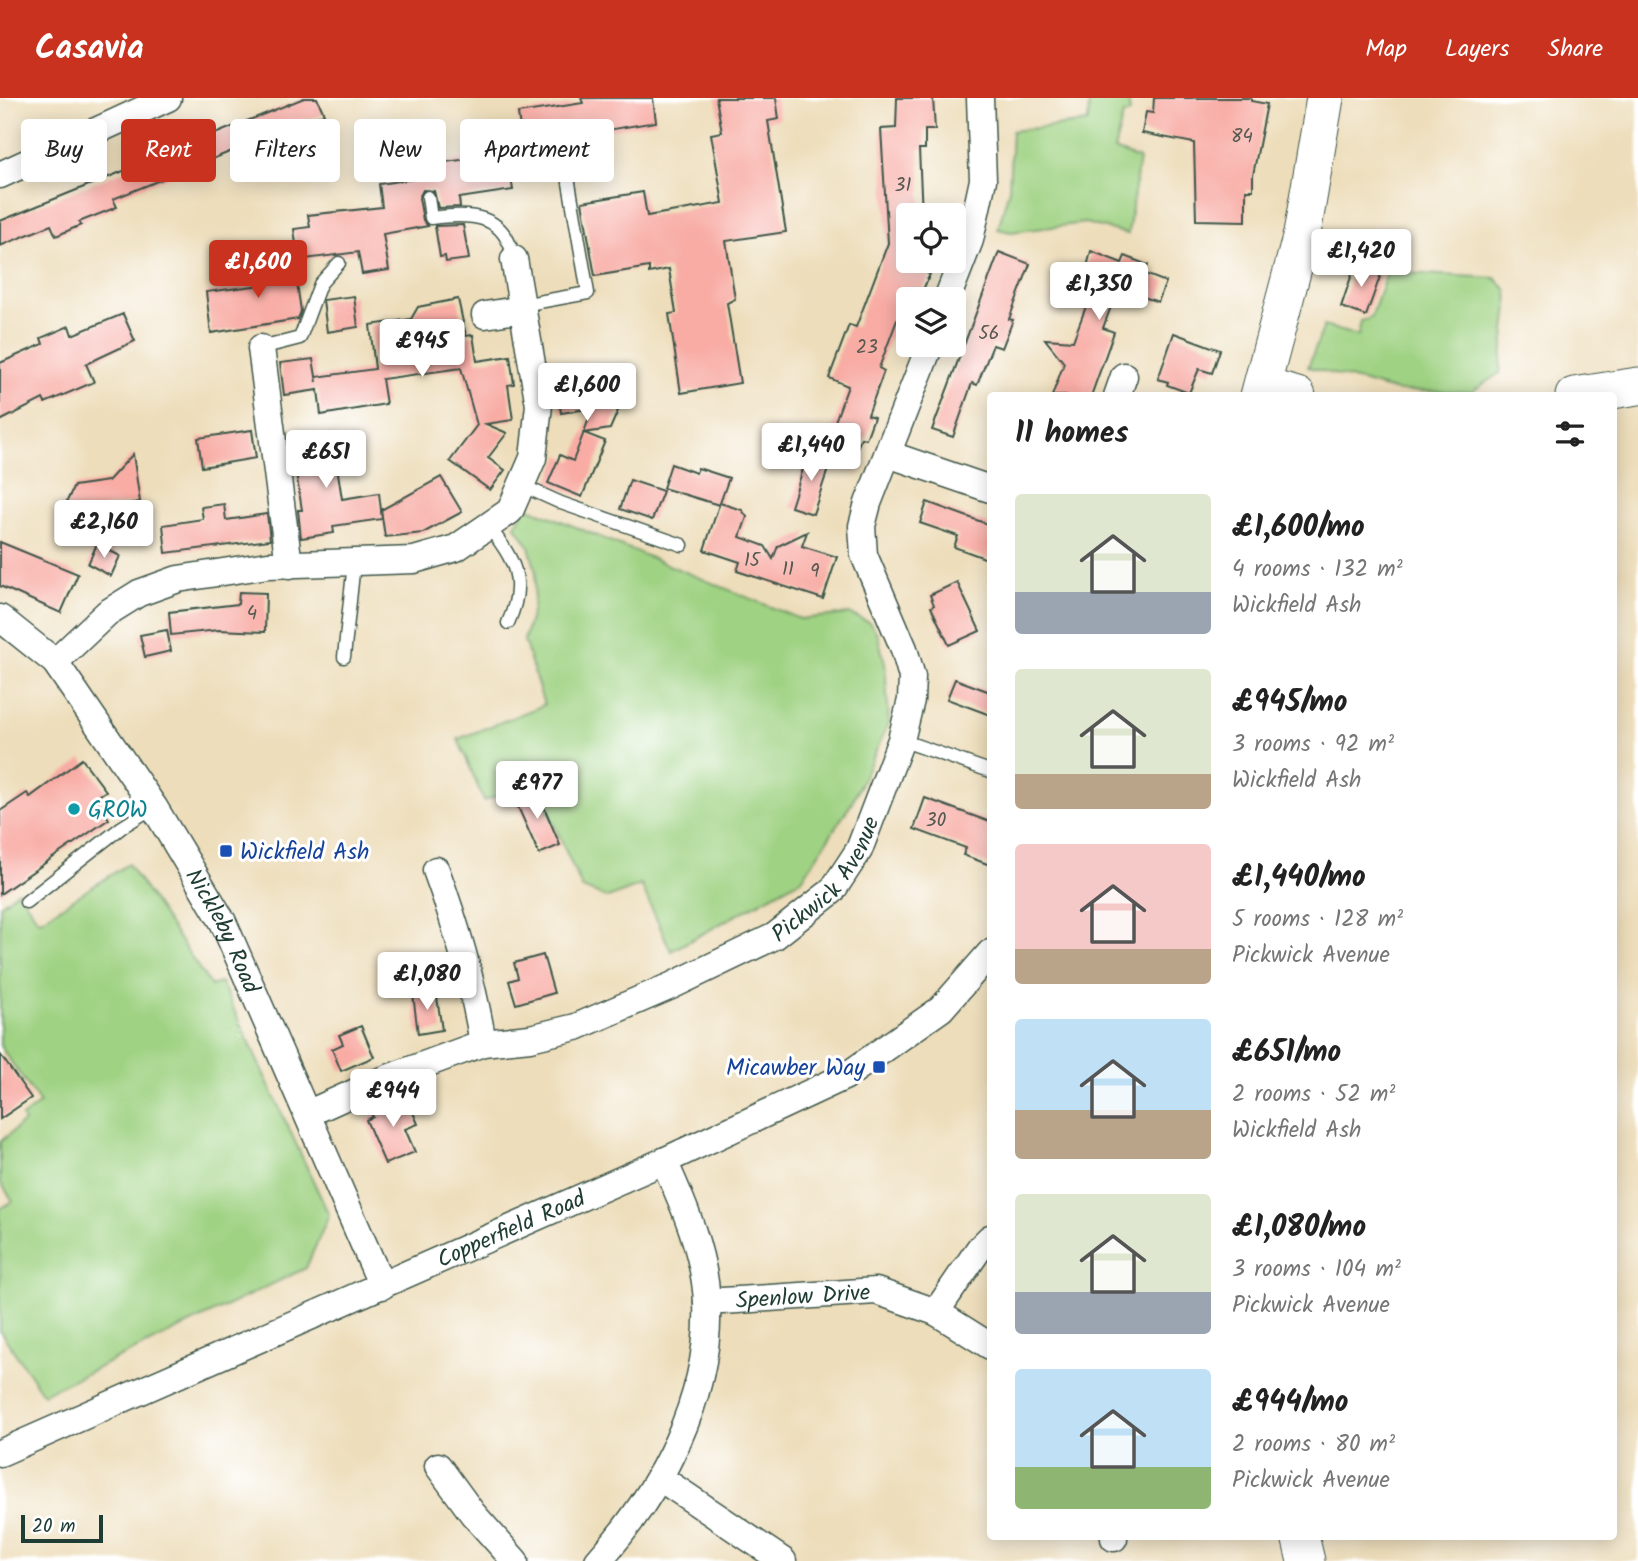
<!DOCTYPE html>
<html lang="en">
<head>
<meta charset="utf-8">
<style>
	body { margin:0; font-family:Kalam,sans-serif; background:#f6f6f6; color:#222; height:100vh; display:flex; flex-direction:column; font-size:26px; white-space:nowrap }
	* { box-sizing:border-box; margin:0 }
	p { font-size:23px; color:#767676 }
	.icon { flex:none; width:38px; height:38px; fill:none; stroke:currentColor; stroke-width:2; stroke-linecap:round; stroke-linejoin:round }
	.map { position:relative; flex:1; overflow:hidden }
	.details { position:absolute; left:987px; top:294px; width:630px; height:1148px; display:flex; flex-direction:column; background:#fff; border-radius:7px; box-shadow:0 4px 18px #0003 }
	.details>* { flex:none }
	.banner { position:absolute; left:21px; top:21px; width:665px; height:63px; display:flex; gap:14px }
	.buttons { position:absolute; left:896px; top:105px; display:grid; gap:14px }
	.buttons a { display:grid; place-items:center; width:70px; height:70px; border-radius:7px; background:#fff; box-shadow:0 4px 18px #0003; font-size:35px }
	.scale { position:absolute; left:21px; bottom:18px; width:82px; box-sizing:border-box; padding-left:7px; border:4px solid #1f3d34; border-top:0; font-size:19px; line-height:24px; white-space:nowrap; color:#1f3d34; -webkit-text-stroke:5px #fff; paint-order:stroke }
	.price { position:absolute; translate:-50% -60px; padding:0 16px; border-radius:7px; background:#fff; color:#222; font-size:23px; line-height:46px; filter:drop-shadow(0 2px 4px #0008) }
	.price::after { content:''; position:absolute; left:50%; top:42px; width:21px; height:16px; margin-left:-10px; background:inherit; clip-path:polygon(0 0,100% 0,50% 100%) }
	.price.active { background:#c8321e; color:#fff }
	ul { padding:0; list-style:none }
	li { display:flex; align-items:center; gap:21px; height:175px; padding:0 28px }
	li span { display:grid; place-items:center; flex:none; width:196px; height:140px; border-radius:7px; color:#555 }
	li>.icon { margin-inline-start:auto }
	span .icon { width:84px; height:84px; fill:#fffc; stroke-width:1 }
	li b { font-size:30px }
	h2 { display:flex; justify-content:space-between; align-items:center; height:84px; padding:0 28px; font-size:30px }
	.tag { padding:0 24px; border-radius:7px; background:#fff; box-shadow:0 4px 18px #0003; font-size:24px; line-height:63px }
	.tag.active { background:#c8321e; color:#fff }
	header { display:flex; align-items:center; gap:42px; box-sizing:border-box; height:98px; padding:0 35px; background:#c8321e; color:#fff }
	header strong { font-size:33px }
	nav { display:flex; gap:38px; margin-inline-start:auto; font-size:24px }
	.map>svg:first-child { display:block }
</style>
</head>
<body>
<header>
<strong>Casavia</strong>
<nav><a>Map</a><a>Layers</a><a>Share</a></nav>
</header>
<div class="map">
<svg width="1638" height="1463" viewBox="0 0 1638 1463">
	<rect width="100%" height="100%" fill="#fff"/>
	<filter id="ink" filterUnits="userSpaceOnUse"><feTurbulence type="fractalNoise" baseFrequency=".0143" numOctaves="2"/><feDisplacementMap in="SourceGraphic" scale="14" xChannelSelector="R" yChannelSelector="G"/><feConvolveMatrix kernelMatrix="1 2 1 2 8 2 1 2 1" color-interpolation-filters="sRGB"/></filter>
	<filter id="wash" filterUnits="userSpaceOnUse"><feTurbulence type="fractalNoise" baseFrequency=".00686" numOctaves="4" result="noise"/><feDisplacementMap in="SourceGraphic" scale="28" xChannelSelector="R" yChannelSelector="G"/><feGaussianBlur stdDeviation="1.57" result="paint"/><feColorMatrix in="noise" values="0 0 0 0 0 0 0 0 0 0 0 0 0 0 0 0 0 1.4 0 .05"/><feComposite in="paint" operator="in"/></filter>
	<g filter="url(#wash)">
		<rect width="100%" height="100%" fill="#edddba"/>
		<g fill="#9fd282" stroke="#5f885b" stroke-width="2">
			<polygon points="1089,0 1128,0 1130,15 1123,17 1114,52 1139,61 1128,136 1085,125 1011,134 998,131 1009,91 1012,33 1088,24"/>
			<polygon points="1387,174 1495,180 1507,192 1508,209 1500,275 1471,294 1397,293 1308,269 1324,228 1358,238 1361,223 1371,220"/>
			<polygon points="527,409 800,521 849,516 869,524 877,535 885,565 889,625 851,706 802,781 671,853 641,787 608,800 582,790 535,683 484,703 458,641 544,607 524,542 533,510 536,474 529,448 515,427"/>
			<polygon points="128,766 211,888 221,884 329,1117 306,1170 43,1296 0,1233 0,1111 13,1103 0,1084 0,1044 24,1024 22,1019 40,1005 0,948 0,807 18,793 39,823"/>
		</g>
		<g id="blocks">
			<g fill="#f8aca4">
				<polygon points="304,0 317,0 324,16 113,101 117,109 79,124 81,127 56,138 51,127 0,148 0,123"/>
				<polygon points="581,0 653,0 656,24 589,35 591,43 523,53 518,15 583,5"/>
				<polygon points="716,0 776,0 779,21 768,23 786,134 726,143 735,201 727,205 740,285 681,295 669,216 676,215 669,171 649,175 649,169 595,178 582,104 643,94 647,118 723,105 711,36 722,34"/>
				<polygon points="897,0 933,0 935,32 925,32 925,51 919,51 922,117 908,117 908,163 931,163 927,175 930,176 919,201 908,201 908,227 897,222 879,270 884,273 868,317 874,319 866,341 861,340 850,369 822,359 848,288 829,280 849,227 856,229 888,145 881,31 896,30"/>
				<polygon points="1154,0 1251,0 1251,3 1267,6 1253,77 1253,92 1246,92 1246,123 1196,122 1194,45 1142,35 1146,14 1153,15"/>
				<polygon points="436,55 438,65 507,56 513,92 459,100 460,109 438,110 434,93 423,92 419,100 423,122 428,128 383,136 389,172 362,176 358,154 298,162 294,131 310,129 308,117 382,109 379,86 414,81 411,59"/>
				<polygon points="463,127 469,161 446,164 445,158 440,159 435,128"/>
				<polygon points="1091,153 1122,165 1125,158 1148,167 1145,176 1166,184 1158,204 1118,190 1103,230 1114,234 1091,298 1052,298 1064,265 1045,241 1073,243 1096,182 1085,177"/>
				<polygon points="999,154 1030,166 1009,221 1013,222 1002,250 993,247 977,287 972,285 953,339 932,332"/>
				<polygon points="293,158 301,213 298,221 211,235 206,194 269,186 266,161"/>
				<polygon points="1356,164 1382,173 1366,218 1341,209"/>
				<polygon points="354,198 358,229 327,234 323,202"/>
				<polygon points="458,201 466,238 473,237 477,263 510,258 514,286 508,287 513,322 486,326 507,335 488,360 505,372 490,392 450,363 477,327 461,270 382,281 386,306 321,317 318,292 284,297 280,265 313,261 317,284 316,279 375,271 370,227 411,221 418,209"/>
				<polygon points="123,216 135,243 86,266 94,284 45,305 43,301 0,323 0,265 43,246 41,240 69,228 72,237"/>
				<polygon points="1174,235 1220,252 1212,275 1199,271 1189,295 1167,287 1168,284 1158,281"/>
				<polygon points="593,271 595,283 633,278 610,331 584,335 605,343 582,399 548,385 560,357 573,363 593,310 561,315 555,277"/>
				<polygon points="252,332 256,360 202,369 198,340"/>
				<polygon points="332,336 342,401 379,395 382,421 333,428 334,435 301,440 298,412 302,412 291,343"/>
				<polygon points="808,355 831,362 813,416 791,409"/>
				<polygon points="133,356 140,404 61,416 74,388 108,383"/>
				<polygon points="671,366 696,375 698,370 729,380 720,405 742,412 747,419 740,439 765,448 773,461 778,448 807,434 802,448 837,459 823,501 737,473 740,464 704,452 719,407 663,390"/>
				<polygon points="441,379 462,414 423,435 385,439 381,412"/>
				<polygon points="630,382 663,393 652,422 620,411"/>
				<polygon points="927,404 990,427 990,462 954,449 958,438 920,425"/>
				<polygon points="224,406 226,422 267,416 270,442 166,455 163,427 203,421 201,409"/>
				<polygon points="0,444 78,476 61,515 0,488"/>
				<polygon points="97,446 120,458 111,478 88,466"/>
				<polygon points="957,484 980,533 949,547 931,509 934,507 930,497"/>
				<polygon points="239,494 266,495 265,534 219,532 171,537 169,514 238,506"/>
				<polygon points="167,532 171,553 145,559 140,537"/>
				<polygon points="955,581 990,594 990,617 947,601"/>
				<polygon points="82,661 106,693 95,700 109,721 0,796 0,713 27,695 30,699"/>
				<polygon points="536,690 560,747 539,756 514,700"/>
				<polygon points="925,700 990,724 990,767 963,757 966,750 914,731"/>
				<polygon points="543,857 554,895 516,906 509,883 518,880 514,865"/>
				<polygon points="436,893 442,932 418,936 413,896"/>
				<polygon points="361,928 374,959 341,973 332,951 343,946 339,937"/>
				<polygon points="0,956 31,1000 0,1021"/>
				<polygon points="406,998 418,1026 405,1031 415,1054 385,1066 366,1022 373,1019 370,1013"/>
			</g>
		</g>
	</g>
	<g filter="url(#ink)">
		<use href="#blocks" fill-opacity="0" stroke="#3e5548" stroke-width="2"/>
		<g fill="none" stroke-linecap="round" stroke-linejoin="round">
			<g stroke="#3e5548" stroke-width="15">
				<g id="lane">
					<path d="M 428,99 L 431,120 C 471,115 505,115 514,161"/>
					<polyline points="522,207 588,195 569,85"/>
					<polyline points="261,250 300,240 320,186 339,165"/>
					<polyline points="521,387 561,405 682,447"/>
					<path d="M 489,429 C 515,463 527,483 508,525"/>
					<polyline points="344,559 354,465"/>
					<polyline points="901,642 990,673"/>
					<polyline points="26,804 122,729 154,709"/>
				</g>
			</g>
			<g stroke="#3e5548" stroke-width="29">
				<g id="street">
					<polyline points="0,77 168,0"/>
					<polyline points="947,201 970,142 983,82 980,0"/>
					<polyline points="485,217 523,211"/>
					<polyline points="261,250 289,467"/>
					<polyline points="1117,298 1124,278"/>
					<polyline points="888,356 990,391"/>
					<path id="s1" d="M 0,520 L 55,564 L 154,709 L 223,824 L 382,1188"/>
					<polyline points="55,564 107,515 139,495 178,481 268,467 414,462 456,450 510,413 533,360 539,307 514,161"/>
					<path d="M 436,772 C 457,829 473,885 483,945"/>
					<path id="s2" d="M 309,1015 L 380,983 L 483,945 L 530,940 L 576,929 L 671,888 L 775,838 L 832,793 L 859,752 L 901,642 L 911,602 L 912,579 L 904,551 L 864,457 L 862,428 L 868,405 L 930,247"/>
					<path id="s3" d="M 707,1204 L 876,1193 L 936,1214 L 990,1248"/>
					<polyline points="936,1214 979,1151 990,1140"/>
					<path id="s4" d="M 0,1355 L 664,1063 L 846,978 L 941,911 L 990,855"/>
					<polyline points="438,1368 473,1416 515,1463"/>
					<polyline points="660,1380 783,1463"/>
					<polyline points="1114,1438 1114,1440"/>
					<path d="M 598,1463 C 660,1394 711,1301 707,1205 C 705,1156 684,1107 664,1063"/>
				</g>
			</g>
			<g stroke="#3e5548" stroke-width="39">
				<g id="secondary">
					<polyline points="1262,288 1297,298"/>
					<polyline points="1259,298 1302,136 1325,0"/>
					<polyline points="1574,298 1638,288"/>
					<polyline points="1300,1438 1306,1463"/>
				</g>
			</g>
			<use href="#lane" stroke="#fff" stroke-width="12"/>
			<use href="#street" stroke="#fff" stroke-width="26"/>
			<use href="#secondary" stroke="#fff" stroke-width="37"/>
		</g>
	</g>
	<circle fill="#0f9aa8" stroke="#fff" stroke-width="2.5" cx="74" cy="711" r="7"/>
	<g fill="#1a4fb4" stroke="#fff" stroke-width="2.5">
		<rect x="219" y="746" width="14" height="14" rx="3.5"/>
		<rect x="872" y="962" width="14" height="14" rx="3.5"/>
	</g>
	<g text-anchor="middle" stroke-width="6" stroke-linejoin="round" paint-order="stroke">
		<g font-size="19" fill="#555950">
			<text x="1242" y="44">84</text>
			<text x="903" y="93">31</text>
			<text x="989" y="241">56</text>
			<text x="867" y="255">23</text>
			<text x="752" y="468">15</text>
			<text x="788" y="477">11</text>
			<text x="815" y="479">9</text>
			<text x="252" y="521">4</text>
			<text x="936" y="728">30</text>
		</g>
		<g font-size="23" fill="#0d838f" stroke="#fff" text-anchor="start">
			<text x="88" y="719">GROW</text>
		</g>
		<g font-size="23" fill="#164399" stroke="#fff" text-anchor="start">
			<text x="240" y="761">Wickfield Ash</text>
			<text x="865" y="977" text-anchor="end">Micawber Way</text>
		</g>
		<g font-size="23" fill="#1f3d34" stroke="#fff">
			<text dy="8" stroke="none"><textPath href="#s2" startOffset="579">Pickwick Avenue</textPath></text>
			<text dy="8" stroke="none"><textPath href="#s1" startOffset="388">Nickleby Road</textPath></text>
			<text dy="8" stroke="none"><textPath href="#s4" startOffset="558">Copperfield Road</textPath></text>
			<text dy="8" stroke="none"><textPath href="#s3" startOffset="96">Spenlow Drive</textPath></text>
		</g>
	</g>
</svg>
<div class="buttons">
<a><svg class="icon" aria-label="locate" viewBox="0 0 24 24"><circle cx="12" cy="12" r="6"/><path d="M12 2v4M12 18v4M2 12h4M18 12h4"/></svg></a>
<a><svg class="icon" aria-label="layers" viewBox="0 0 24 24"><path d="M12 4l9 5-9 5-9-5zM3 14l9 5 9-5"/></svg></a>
</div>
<div class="scale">20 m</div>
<b class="price" style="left:1361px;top:191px">£1,420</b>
<b class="price active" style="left:258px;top:202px">£1,600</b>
<b class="price" style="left:1099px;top:224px">£1,350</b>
<b class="price" style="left:422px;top:281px">£945</b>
<b class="price" style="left:587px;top:325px">£1,600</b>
<b class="price" style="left:811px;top:385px">£1,440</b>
<b class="price" style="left:326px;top:392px">£651</b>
<b class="price" style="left:104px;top:462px">£2,160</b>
<b class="price" style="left:537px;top:723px">£977</b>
<b class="price" style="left:427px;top:914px">£1,080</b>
<b class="price" style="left:393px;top:1031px">£944</b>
<div class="banner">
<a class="tag">Buy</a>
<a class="tag active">Rent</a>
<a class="tag">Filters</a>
<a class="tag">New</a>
<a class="tag">Apartment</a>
</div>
<section class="details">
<h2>11 homes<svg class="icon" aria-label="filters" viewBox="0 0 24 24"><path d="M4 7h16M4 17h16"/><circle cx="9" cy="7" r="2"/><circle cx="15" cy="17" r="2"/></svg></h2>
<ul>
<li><span style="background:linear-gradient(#dfe7d0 70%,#9aa5b1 0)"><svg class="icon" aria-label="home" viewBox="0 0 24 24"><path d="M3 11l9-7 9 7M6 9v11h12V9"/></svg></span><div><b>£1,600/mo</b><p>4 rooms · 132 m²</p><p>Wickfield Ash</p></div></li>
<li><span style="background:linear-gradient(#dfe7d0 75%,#b9a48a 0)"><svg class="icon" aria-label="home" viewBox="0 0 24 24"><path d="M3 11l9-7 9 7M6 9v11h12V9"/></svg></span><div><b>£945/mo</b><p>3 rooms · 92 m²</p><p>Wickfield Ash</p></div></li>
<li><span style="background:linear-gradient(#f6c9c9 75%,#b9a48a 0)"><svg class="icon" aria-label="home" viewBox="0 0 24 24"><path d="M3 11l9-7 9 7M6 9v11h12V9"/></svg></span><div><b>£1,440/mo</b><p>5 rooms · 128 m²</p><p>Pickwick Avenue</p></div></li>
<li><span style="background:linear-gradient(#bfe0f5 65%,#b9a48a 0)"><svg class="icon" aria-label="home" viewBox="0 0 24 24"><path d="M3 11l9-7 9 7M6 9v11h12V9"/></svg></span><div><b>£651/mo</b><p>2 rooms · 52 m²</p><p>Wickfield Ash</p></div></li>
<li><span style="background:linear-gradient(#dfe7d0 70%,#9aa5b1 0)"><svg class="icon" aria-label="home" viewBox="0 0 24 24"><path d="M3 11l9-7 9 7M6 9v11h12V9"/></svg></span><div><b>£1,080/mo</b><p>3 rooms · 104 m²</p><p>Pickwick Avenue</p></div></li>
<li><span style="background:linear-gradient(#bfe0f5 70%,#8fb573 0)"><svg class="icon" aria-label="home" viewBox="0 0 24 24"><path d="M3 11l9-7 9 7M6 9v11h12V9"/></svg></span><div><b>£944/mo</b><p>2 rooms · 80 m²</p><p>Pickwick Avenue</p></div></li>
</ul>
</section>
</div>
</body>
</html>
